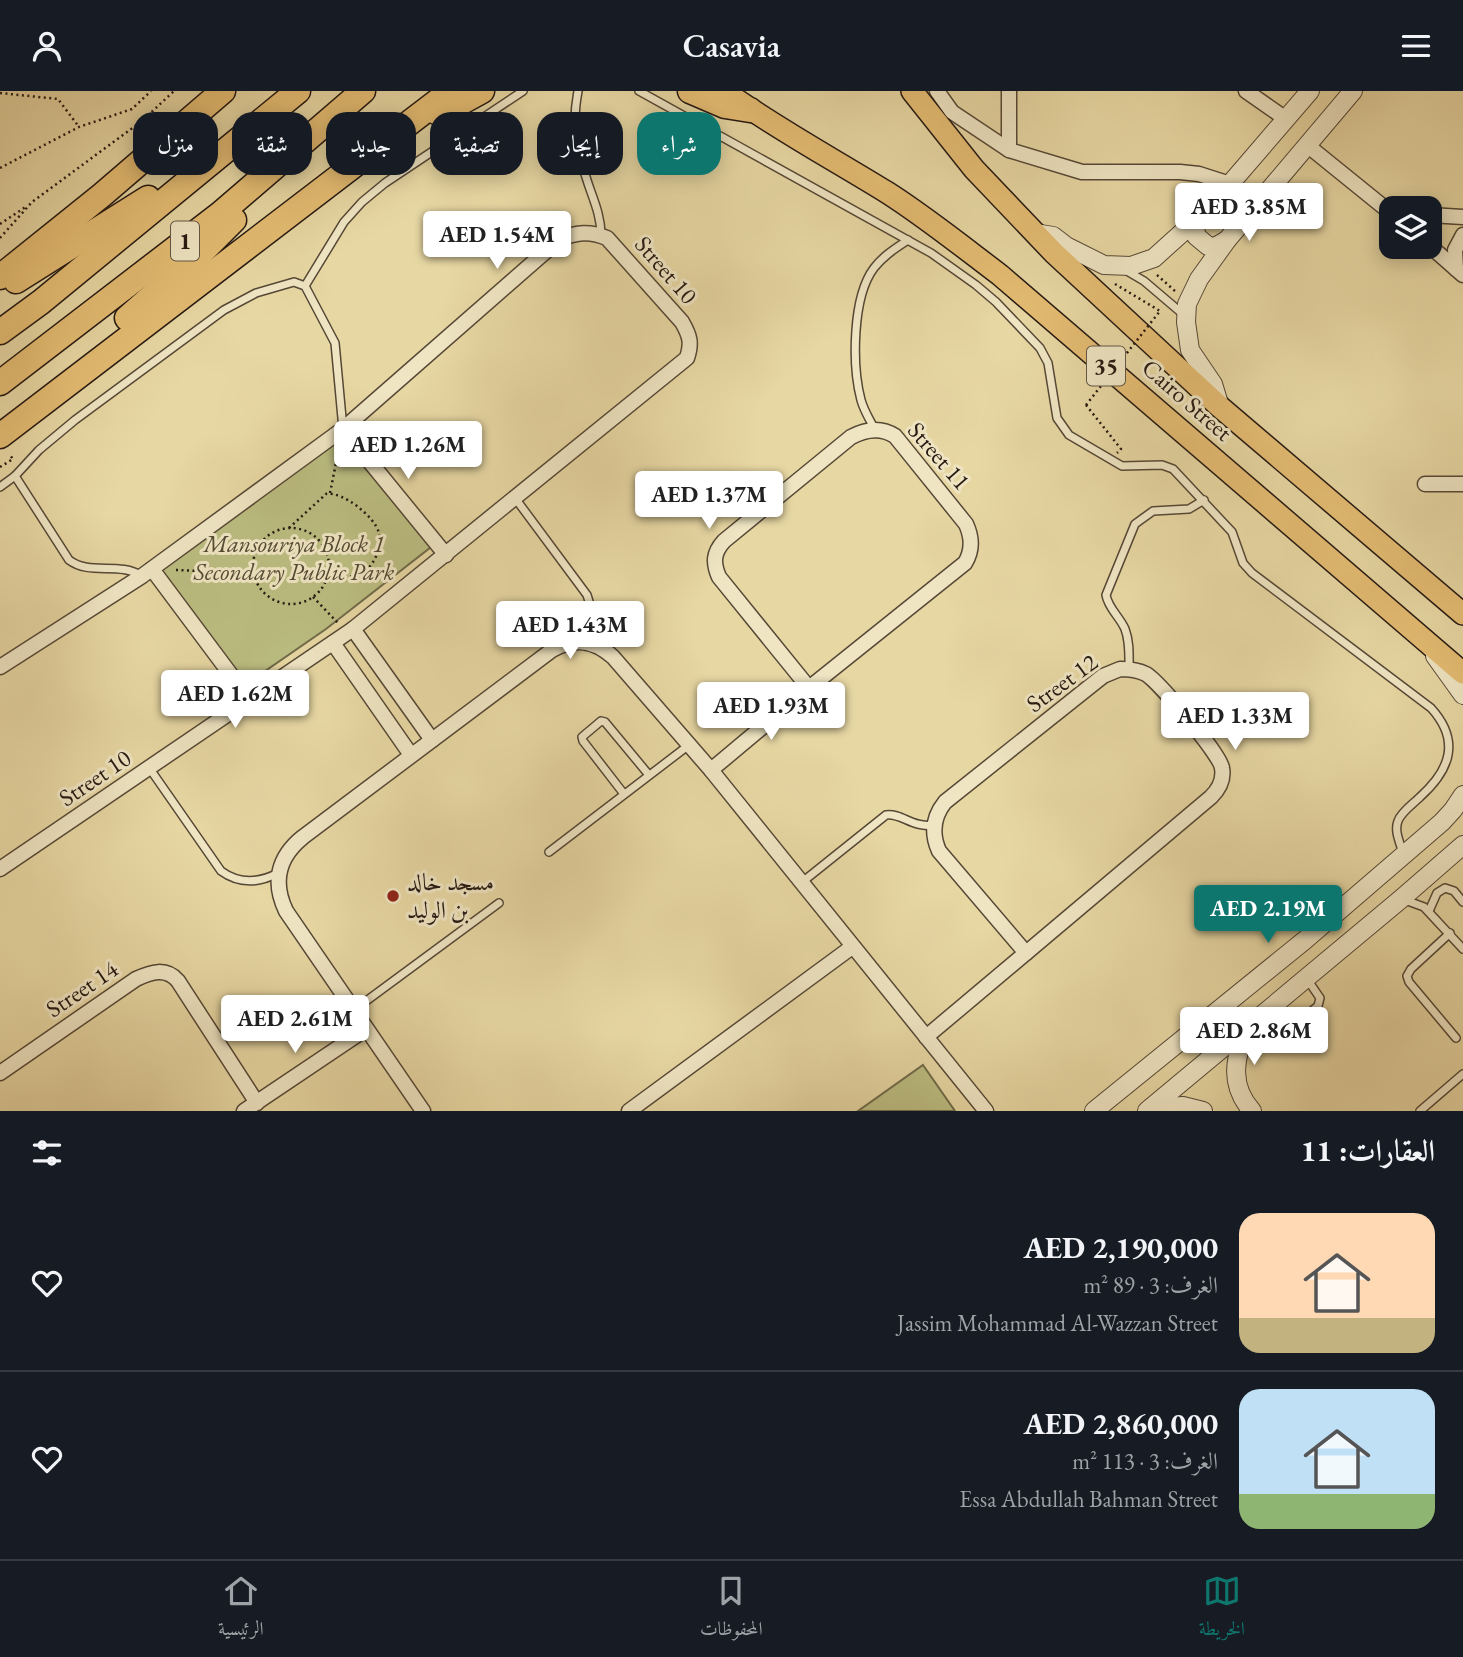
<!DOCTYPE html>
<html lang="ar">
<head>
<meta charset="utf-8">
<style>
	body { margin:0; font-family:"EB Garamond",Amiri,serif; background:#242831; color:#f1f3f6; direction:rtl; height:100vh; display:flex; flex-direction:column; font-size:26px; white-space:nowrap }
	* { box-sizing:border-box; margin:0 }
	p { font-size:23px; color:#9ea1a6 }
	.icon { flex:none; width:38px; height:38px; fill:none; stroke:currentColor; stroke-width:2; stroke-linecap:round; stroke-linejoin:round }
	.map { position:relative; height:1020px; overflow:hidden; direction:ltr }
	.side { display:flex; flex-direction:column; background:#171b24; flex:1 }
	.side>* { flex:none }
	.banner { position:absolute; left:21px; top:21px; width:700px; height:63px; direction:rtl; display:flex; gap:14px }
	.buttons { position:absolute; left:1379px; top:105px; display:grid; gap:14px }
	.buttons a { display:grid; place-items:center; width:63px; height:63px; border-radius:14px; background:#171b24; box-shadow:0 4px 18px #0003; font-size:35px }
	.price { position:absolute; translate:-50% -60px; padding:0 16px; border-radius:7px; background:#fff; color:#222; font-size:23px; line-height:46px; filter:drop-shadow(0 2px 4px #0008) }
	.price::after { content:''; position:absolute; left:50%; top:42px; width:21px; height:16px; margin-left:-10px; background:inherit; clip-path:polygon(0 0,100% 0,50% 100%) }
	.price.active { background:#0f766e; color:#fff }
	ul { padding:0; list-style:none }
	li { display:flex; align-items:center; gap:21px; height:175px; padding:0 28px }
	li+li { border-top:2px solid #363941 }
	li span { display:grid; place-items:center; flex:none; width:196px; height:140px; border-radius:21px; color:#555 }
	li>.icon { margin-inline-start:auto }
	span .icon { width:84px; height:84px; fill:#fffc; stroke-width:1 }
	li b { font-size:30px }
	h2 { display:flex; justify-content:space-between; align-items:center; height:84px; padding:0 28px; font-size:30px }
	.tag { padding:0 24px; border-radius:21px; background:#171b24; box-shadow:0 4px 18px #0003; font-size:24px; line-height:63px }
	.tag.active { background:#0f766e; color:#fff }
	header { display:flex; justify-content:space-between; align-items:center; height:91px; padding:0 28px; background:#171b24; font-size:32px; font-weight:600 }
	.tabs { display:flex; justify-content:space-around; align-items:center; height:98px; border-top:2px solid #363941; background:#171b24; font-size:19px; color:#9ea1a6 }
	.tabs a { display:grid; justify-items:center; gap:4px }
	.tabs .active { color:#0f766e }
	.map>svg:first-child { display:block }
</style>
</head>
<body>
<header><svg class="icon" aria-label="menu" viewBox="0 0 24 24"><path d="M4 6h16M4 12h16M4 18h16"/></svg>Casavia<svg class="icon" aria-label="person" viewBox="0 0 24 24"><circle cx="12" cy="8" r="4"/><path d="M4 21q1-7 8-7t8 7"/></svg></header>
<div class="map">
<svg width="1463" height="1020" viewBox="0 0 1463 1020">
	<rect width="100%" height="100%" fill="#e7d7a3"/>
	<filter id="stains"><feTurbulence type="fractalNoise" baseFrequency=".00286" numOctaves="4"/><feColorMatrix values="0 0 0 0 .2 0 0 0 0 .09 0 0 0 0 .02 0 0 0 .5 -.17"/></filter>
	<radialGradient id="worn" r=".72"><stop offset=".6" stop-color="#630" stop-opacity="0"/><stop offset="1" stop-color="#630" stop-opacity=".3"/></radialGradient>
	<g fill="#bbbd81" stroke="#706b4a" stroke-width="2">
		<polygon points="337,338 431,456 326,538 245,594 158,478"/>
		<polygon points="923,974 955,1020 858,1020"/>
	</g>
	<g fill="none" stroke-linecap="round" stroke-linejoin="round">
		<g stroke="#564836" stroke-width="10">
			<g id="service">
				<path d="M 578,0 C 572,32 575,55 586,86 C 592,106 601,123 601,144"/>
				<path d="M 639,0 L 931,162 L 976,194 L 996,211 L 1040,257 L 1048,272 L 1057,327 L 1069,344 L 1122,375 L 1162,374 L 1173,378 L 1232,441 L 1243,472 L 1252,482 L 1431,617 C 1461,650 1450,679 1420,706 C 1413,713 1401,721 1398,730 C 1394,740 1400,752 1403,762"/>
				<polyline points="1127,180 1144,190 1184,224"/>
				<polyline points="305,195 344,131 362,111 385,92 523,0"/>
				<path d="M 875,339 C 870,329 864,320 861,309 C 852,275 852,206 874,177 C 883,165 896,157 908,149"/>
				<path d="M 15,385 L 69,469 C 90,485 119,470 142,485"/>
				<polyline points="0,396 15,385 39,359 75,329 224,219 256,202 294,191 305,195 335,252 343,338"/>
				<polyline points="515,407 587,504 592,520 591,551"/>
				<path d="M 1129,578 C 1129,565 1130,551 1125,538 C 1120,526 1108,517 1106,504 L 1135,433 L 1153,420 L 1189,418 L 1204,409"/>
				<path d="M 150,678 L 221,780 C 239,793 259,792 278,782"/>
				<polyline points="624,703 583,650 582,646 601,630 605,631 649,684"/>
				<polyline points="549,761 689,654"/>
				<path d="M 801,792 L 886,724 C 902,722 912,737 933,734"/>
				<polyline points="1405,809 1424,816 1463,858"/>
				<polyline points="1429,820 1437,802 1445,797 1454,800 1463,811"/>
				<polyline points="1450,842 1411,878 1407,885 1409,891 1456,947"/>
				<polyline points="354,919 499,812"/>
				<polyline points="1262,925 1275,943 1282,944 1318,915 1320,907 1307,888"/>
				<polyline points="1420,1020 1463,983"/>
			</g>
		</g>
		<g stroke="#564836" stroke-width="17">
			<g id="minor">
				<polyline points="937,0 952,21 1009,59 1082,81 1180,81 1199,83 1230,93"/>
				<polyline points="1009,0 1009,59"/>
				<polyline points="1246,0 1286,28"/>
				<polyline points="1307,54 1391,122"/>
				<polyline points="1430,124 1463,126"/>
				<polyline points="1430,155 1463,184"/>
				<polyline points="1456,178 1455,159 1463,144"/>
				<polyline points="343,338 446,464"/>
				<polyline points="1425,393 1463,393"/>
				<polyline points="152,478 249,608"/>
				<polyline points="353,538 432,649"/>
				<polyline points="333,552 411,664"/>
				<path d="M 0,576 L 142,485 L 343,338 L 560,148 C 577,141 590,140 607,147 L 682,231 C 690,245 692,252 687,267 L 353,538 L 0,778"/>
				<path d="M 1120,578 C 1129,578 1138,579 1146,583 C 1159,591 1220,663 1222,677 C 1224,688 1219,698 1211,706 L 1026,862 L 939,760 C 931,742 933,726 945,711 L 1103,585 Z"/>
				<path d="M 711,679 L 809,597 L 965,472 C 973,459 972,446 966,433 L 895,345 C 881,336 866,338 851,346 L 724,450 C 713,462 713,472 719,486 L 809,597"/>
				<polyline points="926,946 1026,862"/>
				<path d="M 0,982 L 136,888 C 151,881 166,876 178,890 L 257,1012"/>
				<polyline points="244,1020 366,938"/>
				<path d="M 423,1020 L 286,820 C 272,791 278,766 303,746 L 552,559 C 574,546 594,549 613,566 L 711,679 L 986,1020"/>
				<polyline points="629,1020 852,856"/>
			</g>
		</g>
		<g stroke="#564836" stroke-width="20">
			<g id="tertiary">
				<polyline points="1195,130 1196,145 1208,155 1215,156 1227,149"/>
				<polyline points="1035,142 1053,145 1066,155 1104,174 1131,175 1154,167 1195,130 1230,93 1310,0"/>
				<polyline points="1220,316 1213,293 1190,259 1186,231 1187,213 1199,188 1227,149 1353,0"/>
				<polyline points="1435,565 1463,604"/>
				<path d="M 1245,939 C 1235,969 1229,994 1252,1020"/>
				<polyline points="1151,1017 1183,1015 1203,1020"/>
				<polyline points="1094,1020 1305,849 1442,731 1453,719 1463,704"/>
				<polyline points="1147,1020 1401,808 1463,754"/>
			</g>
		</g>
		<g stroke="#251912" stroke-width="24">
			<g id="primary">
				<path d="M 724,0 C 777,38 833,68 888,102 C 927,127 963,156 1000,184 L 1463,582"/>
				<polyline points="912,0 974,78 1054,162 1220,316 1463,523"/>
			</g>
		</g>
		<g stroke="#251912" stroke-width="27">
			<g id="motorway">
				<polyline points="690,0 725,15 750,19"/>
				<polyline points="436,21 462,11 482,0"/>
				<polyline points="0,186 102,104 223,0"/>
				<polyline points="16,190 148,107"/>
				<polyline points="127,227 199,164 234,129"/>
				<polyline points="0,241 41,211 298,0"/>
				<polyline points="0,292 220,123 363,0"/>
				<polyline points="0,345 451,0"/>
			</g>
		</g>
		<g stroke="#251912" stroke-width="2.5" stroke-dasharray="2 3.5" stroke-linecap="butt">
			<polyline points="0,2 58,8 79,36"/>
			<polyline points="0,77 79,36 132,18 151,0"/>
			<polyline points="0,133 27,115"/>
			<polyline points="0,147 32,111 142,30 174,0"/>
			<polyline points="1157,184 1175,200"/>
			<polyline points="1115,193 1160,220"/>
			<polyline points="1086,314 1121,358 1117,362"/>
			<polyline points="0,376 13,368 9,363"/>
			<polyline points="330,402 339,357"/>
			<path d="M 289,437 L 326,403 C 343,400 375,426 379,442 C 383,456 373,478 359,484 C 350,487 337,484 327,484"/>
			<circle cx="291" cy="475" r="38"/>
			<polyline points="176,479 253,482"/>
			<polyline points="313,506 338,532"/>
		</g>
		<use href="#service" stroke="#efe5c3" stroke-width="7"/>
		<use href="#minor" stroke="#efe5c3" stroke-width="14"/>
		<use href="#tertiary" stroke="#efe5c3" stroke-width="18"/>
		<use href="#primary" stroke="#e4bc72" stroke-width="21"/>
		<use href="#motorway" stroke="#e4bc72" stroke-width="24"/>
		<polyline stroke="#251912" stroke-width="2.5" stroke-dasharray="2 3.5" stroke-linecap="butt" points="1086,314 1160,220"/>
	</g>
	<circle fill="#8f2418" stroke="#efe5c3" stroke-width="2.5" cx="393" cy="805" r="7"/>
	<g text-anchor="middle" stroke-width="6" stroke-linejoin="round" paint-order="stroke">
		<g fill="#efe5c3" stroke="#625647" stroke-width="2">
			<rect x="171" y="130.5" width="28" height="39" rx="5"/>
			<rect x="1087" y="255.5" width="38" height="39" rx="5"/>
		</g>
		<g font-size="23" font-weight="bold" fill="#251912">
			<text x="185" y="158">1</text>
			<text x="1106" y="283">35</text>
		</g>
		<g font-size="24" fill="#251912" stroke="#efe5c3">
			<text transform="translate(666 179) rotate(49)" y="8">Street 10</text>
			<text transform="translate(1187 309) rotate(41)" y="8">Cairo Street</text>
			<text transform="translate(939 365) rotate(49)" y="8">Street 11</text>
			<text transform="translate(1062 592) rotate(-36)" y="8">Street 12</text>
			<text transform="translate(95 687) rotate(-34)" y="8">Street 10</text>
			<text transform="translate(82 898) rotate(-34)" y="8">Street 14</text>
		</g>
		<g font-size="24" font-style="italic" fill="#524a33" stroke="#efe5c3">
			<text x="294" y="461">Mansouriya Block 1<tspan x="294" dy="28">Secondary Public Park</tspan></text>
		</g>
		<g font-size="24" fill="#251912" stroke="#efe5c3" text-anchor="start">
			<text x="407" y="799">مسجد خالد<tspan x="407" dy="28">بن الوليد</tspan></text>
		</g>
	</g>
	<rect width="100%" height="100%" filter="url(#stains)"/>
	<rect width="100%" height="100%" fill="url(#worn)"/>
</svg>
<div class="buttons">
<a><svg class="icon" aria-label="layers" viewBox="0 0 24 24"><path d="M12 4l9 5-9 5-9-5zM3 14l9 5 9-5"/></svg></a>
</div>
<b class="price" style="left:1249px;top:152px">AED 3.85M</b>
<b class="price" style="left:497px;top:180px">AED 1.54M</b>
<b class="price" style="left:408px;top:390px">AED 1.26M</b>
<b class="price" style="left:709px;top:440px">AED 1.37M</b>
<b class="price" style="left:570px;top:570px">AED 1.43M</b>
<b class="price" style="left:235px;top:639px">AED 1.62M</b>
<b class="price" style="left:771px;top:651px">AED 1.93M</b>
<b class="price" style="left:1235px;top:661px">AED 1.33M</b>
<b class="price active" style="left:1268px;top:854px">AED 2.19M</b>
<b class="price" style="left:295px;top:964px">AED 2.61M</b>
<b class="price" style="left:1254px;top:976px">AED 2.86M</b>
<div class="banner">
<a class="tag active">شراء</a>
<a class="tag">إيجار</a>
<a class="tag">تصفية</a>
<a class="tag">جديد</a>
<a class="tag">شقة</a>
<a class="tag">منزل</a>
</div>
</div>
<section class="side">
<h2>العقارات: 11<svg class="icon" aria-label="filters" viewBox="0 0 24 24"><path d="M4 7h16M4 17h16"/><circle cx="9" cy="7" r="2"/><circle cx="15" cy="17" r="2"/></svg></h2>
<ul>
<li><span style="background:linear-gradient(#ffd9b3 75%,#c2b280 0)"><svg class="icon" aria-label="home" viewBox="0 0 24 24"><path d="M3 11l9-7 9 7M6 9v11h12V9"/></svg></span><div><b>AED 2,190,000</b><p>الغرف: 3 · 89 m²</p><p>Jassim Mohammad Al-Wazzan Street</p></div><svg class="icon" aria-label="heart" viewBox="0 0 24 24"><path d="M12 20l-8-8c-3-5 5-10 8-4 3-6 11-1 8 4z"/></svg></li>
<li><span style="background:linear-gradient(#bfe0f5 75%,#8fb573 0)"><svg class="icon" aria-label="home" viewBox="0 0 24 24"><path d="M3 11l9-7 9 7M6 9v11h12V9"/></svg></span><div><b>AED 2,860,000</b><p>الغرف: 3 · 113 m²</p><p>Essa Abdullah Bahman Street</p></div><svg class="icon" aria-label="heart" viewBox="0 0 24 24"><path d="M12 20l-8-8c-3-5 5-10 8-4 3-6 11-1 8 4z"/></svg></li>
</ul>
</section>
<nav class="tabs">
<a class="active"><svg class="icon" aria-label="map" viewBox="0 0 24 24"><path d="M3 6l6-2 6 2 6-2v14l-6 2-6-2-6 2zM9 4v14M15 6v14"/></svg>الخريطة</a>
<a><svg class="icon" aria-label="saved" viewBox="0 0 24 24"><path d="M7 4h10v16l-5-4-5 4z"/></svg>المحفوظات</a>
<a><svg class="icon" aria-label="home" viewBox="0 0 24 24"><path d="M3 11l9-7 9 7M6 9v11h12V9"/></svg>الرئيسية</a>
</nav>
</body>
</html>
